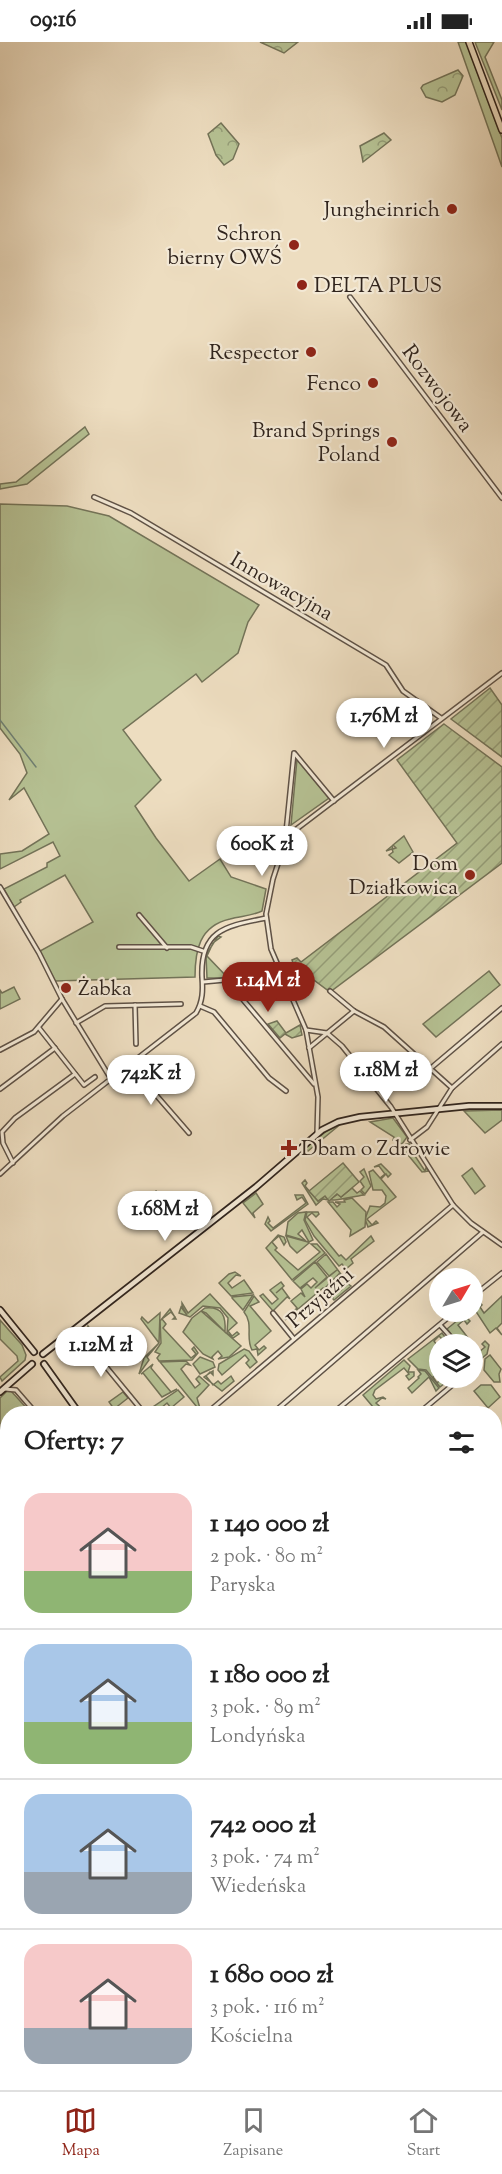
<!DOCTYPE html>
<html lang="pl">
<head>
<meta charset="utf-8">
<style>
	body { margin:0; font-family:"Sorts Mill Goudy",serif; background:#f6f6f6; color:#222; height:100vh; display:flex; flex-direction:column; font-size:22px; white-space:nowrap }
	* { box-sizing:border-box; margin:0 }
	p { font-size:20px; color:#767676 }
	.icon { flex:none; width:33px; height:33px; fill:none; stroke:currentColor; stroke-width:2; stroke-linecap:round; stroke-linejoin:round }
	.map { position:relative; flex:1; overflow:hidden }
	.sheet { position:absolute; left:0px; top:1364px; width:502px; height:686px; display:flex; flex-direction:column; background:#fff; border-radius:24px 24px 0 0; box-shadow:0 6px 24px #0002 }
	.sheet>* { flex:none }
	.needle { width:39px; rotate:52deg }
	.buttons { position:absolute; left:429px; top:1226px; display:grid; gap:12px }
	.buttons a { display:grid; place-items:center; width:54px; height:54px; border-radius:50%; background:#fff; box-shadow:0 6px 24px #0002; font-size:30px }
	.price { position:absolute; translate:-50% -51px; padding:0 14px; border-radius:21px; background:#fff; color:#222; font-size:20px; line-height:39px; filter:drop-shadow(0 2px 3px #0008) }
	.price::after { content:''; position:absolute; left:50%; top:36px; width:18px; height:14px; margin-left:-9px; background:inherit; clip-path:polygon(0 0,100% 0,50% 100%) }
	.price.selected { background:#8f2418; color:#fff }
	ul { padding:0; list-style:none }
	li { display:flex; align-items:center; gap:18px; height:150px; padding:0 24px }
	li+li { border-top:2px solid #e0e0e0 }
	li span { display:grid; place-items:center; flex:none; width:168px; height:120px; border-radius:18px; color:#555 }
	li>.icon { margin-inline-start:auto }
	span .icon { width:72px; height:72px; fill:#fffc; stroke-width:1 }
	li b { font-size:26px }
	h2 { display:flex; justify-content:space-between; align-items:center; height:72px; padding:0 24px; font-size:26px }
	.status { display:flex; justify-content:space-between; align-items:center; height:42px; padding:0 30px; background:#fff; direction:ltr }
	.status svg { height:16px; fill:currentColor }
	.menu { display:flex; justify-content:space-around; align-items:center; height:84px; border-top:2px solid #e0e0e0; background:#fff; font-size:16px; color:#767676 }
	.menu a { display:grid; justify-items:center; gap:3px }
	.menu .selected { color:#8f2418 }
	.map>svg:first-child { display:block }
</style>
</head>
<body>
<div class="status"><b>09:16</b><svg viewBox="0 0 49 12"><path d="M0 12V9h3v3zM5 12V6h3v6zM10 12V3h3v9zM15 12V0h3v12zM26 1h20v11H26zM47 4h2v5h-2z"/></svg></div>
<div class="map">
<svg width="502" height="2048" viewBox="0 0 502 2048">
	<defs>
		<pattern id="forest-crowns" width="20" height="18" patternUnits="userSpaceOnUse" patternTransform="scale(1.5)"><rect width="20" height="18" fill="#b6c294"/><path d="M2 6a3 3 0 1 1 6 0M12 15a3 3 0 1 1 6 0" fill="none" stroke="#949d78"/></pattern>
		<pattern id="garden-furrows" width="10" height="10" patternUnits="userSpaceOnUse" patternTransform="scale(1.5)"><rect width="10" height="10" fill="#b6c294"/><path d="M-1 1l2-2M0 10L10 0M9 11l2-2" fill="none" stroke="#949d78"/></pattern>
		<pattern id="water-rules" width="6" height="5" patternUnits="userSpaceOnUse" patternTransform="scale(1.5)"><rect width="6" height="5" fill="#9abdac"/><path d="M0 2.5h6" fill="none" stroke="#7e998b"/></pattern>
	</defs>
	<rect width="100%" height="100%" fill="#edddc0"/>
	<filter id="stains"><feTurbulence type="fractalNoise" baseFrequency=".00333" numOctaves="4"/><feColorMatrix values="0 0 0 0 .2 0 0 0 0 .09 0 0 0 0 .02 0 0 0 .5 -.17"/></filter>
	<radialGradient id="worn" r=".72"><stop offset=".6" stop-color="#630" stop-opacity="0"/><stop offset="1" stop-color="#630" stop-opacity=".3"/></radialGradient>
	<g fill="#b6c294" stroke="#737358" stroke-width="1.5">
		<polygon points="458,0 466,0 502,96 502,125"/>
		<polygon points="475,0 494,0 485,15 502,58 502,68"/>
		<polygon points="85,385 89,392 27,442 0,447 0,442 16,440"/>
		<path d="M 0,462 L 67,464 L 109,474 L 259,563 L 248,580 L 238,611 L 202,640 L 196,632 L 123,688 L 161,738 L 135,764 L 156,796 L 189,839 L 220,817 L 231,835 L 266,847 L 262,869 C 252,874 240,874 230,877 C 199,884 195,909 195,935 L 55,939 L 40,909 L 93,880 L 65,833 L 20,858 L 21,860 L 14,865 L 4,847 L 47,825 L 47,821 L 60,814 L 53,800 L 0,827 L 0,812 L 22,809 L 49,792 L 24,746 L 9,758 L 27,731 L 20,712 L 0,686 Z"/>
		<polygon points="297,717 329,756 291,783"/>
		<polygon points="404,794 413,810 399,821 389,813 393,810 392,807 386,809 392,804 393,807 396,806 393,803"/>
		<polygon points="218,894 221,895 213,901 207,914 228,936 207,936 206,913"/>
		<polygon points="489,929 500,943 436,995 423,982"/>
		<polygon points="14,945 20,957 0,967 0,948 2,951"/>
		<polygon points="502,1068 502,1078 485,1091 464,1069"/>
		<polygon points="393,1076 407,1095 402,1102 393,1098 394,1095 370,1080"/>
		<polygon points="342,1081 308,1109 305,1106 328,1088"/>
		<polygon points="406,1102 410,1102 411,1108 425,1129 426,1126 429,1129 422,1130 404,1108"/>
		<polygon points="381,1122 391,1132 388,1135 386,1132 381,1137 396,1155 367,1177 372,1183 376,1179 378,1181 368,1185 365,1177 370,1164 380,1165 385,1161 386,1154 382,1148 373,1148 369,1130 373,1128 380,1136 385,1132 379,1124 374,1125"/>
		<polygon points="472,1126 485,1144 475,1152 462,1134"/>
		<polygon points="364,1127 371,1144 365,1152 361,1148 364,1145 360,1139 364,1135 360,1130"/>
		<path d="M 305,1138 L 307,1141 L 305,1144 L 318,1159 L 325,1154 L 329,1158 L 338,1152 L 341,1155 L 352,1146 L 357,1151 L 360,1149 L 364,1153 C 349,1155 337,1160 323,1157 L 316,1163 L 302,1141 Z"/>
		<polygon points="156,1149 166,1163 154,1173 142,1160"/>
		<polygon points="256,1151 263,1162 253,1171 255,1176 243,1161"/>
		<polygon points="295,1153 303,1153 308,1162 271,1189 265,1182 268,1175 270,1179 268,1181 273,1186 306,1161 302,1155 297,1158"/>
		<polygon points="352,1156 366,1170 365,1185 350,1194 351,1188 328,1160 333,1160 337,1165 340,1162 335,1160 345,1160 344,1158"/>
		<polygon points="306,1170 304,1178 313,1198 309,1200 302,1188 298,1192 306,1199 286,1193 288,1180 298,1171"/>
		<polygon points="307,1170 318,1170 319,1172 316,1175 312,1171 307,1175 339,1214 341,1213 346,1218 371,1194 374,1199 351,1217 353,1221 346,1227 342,1222 339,1224 314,1194 305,1178"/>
		<polygon points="278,1193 284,1195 286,1200 284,1203 279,1194 272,1200 277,1206 275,1208 298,1228 320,1210 311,1202 317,1202 325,1211 292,1238 266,1206"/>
		<polygon points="286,1194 308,1200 309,1201 297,1211 290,1204"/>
		<polygon points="326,1212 343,1235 339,1232 325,1246 333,1255 348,1242 351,1244 334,1258 323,1246 285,1278 297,1266 291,1259 301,1251 305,1255 301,1247 307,1242 311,1246 317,1240 313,1236 300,1246 293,1239 315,1220 327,1235 315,1246 337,1228 329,1234 317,1220"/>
		<polygon points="235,1230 241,1234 236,1233 228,1241 232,1246 244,1238 253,1251 231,1254 219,1241 229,1232"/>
		<polygon points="281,1240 284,1244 276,1251 282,1246 290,1257 287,1255 273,1269 260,1254 263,1252 272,1262 278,1257 270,1248"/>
		<polygon points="210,1252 237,1281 228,1289 232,1294 237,1290 239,1292 233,1296 227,1291 228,1276 220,1266 203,1264 190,1275 179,1271 181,1265 187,1273 182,1264 182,1261 188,1271"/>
		<polygon points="253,1253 243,1268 232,1256 232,1255"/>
		<path d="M 254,1254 L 259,1260 L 250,1264 L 271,1289 L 255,1303 L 259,1308 L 264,1304 L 266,1306 L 258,1313 L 257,1307 L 252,1308 C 245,1296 254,1282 244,1270 Z"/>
		<polygon points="502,1254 502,1281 497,1286 502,1293 496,1286 490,1291 473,1265 480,1260 482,1263 480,1265 484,1271"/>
		<path d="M 205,1266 C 223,1264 226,1275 225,1290 L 206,1271 L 201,1269 L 241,1304 L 229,1315 L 218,1317 L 222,1314 L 218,1309 L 212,1315 L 213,1317 L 203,1312 L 183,1290 L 192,1276 Z"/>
		<polygon points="170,1267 176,1277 173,1277 175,1275 171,1270 162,1277 166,1282 163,1286 191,1316 196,1312 192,1307 194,1305 198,1311 192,1318 159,1319 157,1316 160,1312 155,1310 161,1301 160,1279"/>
		<polygon points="160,1271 159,1301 147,1315 149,1318 139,1332 144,1316 159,1301 141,1277 142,1275 148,1281"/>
		<polygon points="464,1273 470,1279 467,1282 464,1278 458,1283 479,1310 485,1305 482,1302 485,1299 489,1303 487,1312 477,1320 475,1316 473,1318 472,1302 459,1302 447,1287"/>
		<polygon points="0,1278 22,1303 26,1313 25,1318 2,1339 0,1335 18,1319 17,1314 0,1297"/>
		<polygon points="88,1284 103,1306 98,1310 86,1295"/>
		<polygon points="442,1291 445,1295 442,1297 439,1294 434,1299 439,1306 440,1329 433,1335 437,1341 441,1337 445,1341 440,1345 426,1328 418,1327 408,1317"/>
		<polygon points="244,1307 249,1309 257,1320 250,1326 246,1321 249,1318 245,1313 222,1333 218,1328 219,1322"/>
		<polygon points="490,1313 501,1327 499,1332 500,1340 494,1340 484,1328 485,1317"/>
		<polygon points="200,1315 213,1320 215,1325 200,1332 193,1322"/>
		<polygon points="404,1318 410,1324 408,1330 414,1330 414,1334 409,1338 406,1334 409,1332 404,1326 375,1348 373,1353 376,1357 383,1355 386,1357 382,1356 376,1361 387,1371 378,1371 363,1353"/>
		<polygon points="186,1319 190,1323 186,1322 181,1327 195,1346 200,1342 196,1337 199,1334 209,1343 197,1356 201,1370 160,1320"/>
		<polygon points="153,1322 151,1326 171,1350 177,1347 162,1355 143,1331 141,1332"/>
		<polygon points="418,1328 425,1329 439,1346 436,1349 429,1335 412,1351 408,1346 419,1336 418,1335 421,1332"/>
		<polygon points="213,1329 213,1333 210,1330 206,1334 213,1343 218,1339 221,1342 231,1334 234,1339 222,1349 204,1335"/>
		<polygon points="481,1343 491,1343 500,1355 488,1366 474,1349"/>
		<polygon points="178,1348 184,1355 171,1366 167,1361 155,1371 147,1369"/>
		<polygon points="7,1349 11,1349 31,1371 8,1371 7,1462 0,1473 0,1356"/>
		<polygon points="123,1350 128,1356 114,1367 109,1360"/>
		<polygon points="7,1533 8,1814 0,1822 0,1539"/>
		<polygon points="502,1875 502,1917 495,1922 495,1878"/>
	</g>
	<g fill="url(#forest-crowns)" stroke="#737358" stroke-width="1.5">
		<polygon points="260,0 298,0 284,11"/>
		<polygon points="458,28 463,34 455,53 442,60 426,55 421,46 423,43"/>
		<polygon points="221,81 239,102 233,117 224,123 216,113 208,92"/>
		<polygon points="384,91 391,98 363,120 360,104"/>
		<polygon points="7,2031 8,2042 200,2042 194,2048 55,2048 46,2043 44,2048 0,2048 0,2032"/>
		<polygon points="236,2042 272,2042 272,2048 239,2048"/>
	</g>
	<g fill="url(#garden-furrows)" stroke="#737358" stroke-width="1.5">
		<polygon points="490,646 502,663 502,715 451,677"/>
		<polygon points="444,682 502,725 502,821 330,950 299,927 290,933 286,924 293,921 292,918 297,916 301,920 457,801 397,718"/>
		<polygon points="277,979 286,991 300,983 302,993 292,996 285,992 280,996 268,982"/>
		<polygon points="343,1121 359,1140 341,1155 337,1152 329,1159 325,1154 318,1159 309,1149"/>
	</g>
	<polygon fill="url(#water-rules)" stroke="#708073" stroke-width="1.5" points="200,2042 236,2042 239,2048 194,2048"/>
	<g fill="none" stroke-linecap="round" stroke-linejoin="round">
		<polyline stroke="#708073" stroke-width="1.5" points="0,678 36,725"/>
		<g stroke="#5f5246" stroke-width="6">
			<g id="street">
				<polyline points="350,255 502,456"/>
				<polyline points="94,455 131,471 386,623 403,649 441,676"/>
				<polyline points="294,711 285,800 273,837 266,872 271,907 306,988 318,1055 317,1091"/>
				<polyline points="295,712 334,759"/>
				<polyline points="286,795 502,631"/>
				<polyline points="0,845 39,911 62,957 111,1037"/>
				<polyline points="139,873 167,906"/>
				<polyline points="119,905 191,905 203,909"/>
				<polyline points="203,940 225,938 229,941 314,1042"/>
				<polyline points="330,949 354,969 384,985 452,1046"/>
				<polyline points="135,963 136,1002"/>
				<polyline points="200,964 214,970 269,1036 286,1049"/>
				<polyline points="76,981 105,964 181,962"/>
				<polyline points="39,986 84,1043 95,1035"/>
				<polyline points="306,988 327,991 342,1004 391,1065 453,1163 471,1181 502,1203"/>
				<polyline points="309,1006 354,969"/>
				<polyline points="0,1008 34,990 62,957"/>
				<polyline points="130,1023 189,1091"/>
				<polyline points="431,1026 502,966"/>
				<polyline points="0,1047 55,1006"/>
				<polyline points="381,1050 423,1020"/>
				<polyline points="410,1098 427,1085 452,1046 502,1002"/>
				<polyline points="13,1121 3,1101 2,1090 15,1076 75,1032"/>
				<path d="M 0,1132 L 63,1074 L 196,971 C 203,959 203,948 202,935 C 200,887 227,884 266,876"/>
				<polyline points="472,1255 502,1231"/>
				<polyline points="273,1271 294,1297"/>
				<polyline points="440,1283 457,1302"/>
				<polyline points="75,1287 144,1371"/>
				<polyline points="472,1321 472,1326"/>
				<polyline points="5,1347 16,1348 36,1371"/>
				<polyline points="207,1371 453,1163"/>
				<polyline points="273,1371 483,1190"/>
				<polyline points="333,1371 456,1269"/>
				<polyline points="419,1371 462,1335"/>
				<polyline points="495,1446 502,1440"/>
				<polyline points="495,1503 502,1496"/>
			</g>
		</g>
		<g stroke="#30241d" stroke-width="8">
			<g id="secondary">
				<polyline points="0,1268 34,1310"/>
				<polyline points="43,1312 256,1145 322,1088 338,1080 360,1075 469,1064 502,1064"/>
				<polyline points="44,1322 79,1371"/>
				<polyline points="0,1350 32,1322"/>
				<polyline points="0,1828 8,1820"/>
				<polyline points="495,1926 502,1921"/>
				<polyline points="0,1989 8,1991"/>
			</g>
		</g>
		<g stroke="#30241d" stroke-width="8">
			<polyline id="primary" points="469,0 502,88"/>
		</g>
		<use href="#street" stroke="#f3e9d6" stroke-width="3"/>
		<use href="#secondary" stroke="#f3e9d6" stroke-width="4.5"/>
		<use href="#primary" stroke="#edddc0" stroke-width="5"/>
	</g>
	<g fill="#8f2418" stroke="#f3e9d6" stroke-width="2">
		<circle cx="452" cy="167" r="6"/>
		<circle cx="294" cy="203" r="6"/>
		<circle cx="302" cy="243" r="6"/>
		<circle cx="311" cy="310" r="6"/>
		<circle cx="373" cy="341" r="6"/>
		<circle cx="392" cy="400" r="6"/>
		<circle cx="470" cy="833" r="6"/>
		<circle cx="66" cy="946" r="6"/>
		<path d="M286 1097h6v6h6v6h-6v6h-6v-6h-6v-6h6z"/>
	</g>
	<g text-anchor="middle" stroke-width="4.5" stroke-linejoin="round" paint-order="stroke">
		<g font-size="21" fill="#30241d" stroke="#f3e9d6" text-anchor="end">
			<text x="440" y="174">Jungheinrich</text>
			<text x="282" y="198">Schron<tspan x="282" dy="24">bierny OWŚ</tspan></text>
			<text x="314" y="250" text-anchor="start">DELTA PLUS</text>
			<text x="299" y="317">Respector</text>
			<text x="361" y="348">Fenco</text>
			<text x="380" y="395">Brand Springs<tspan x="380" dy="24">Poland</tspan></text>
			<text x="458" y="828">Dom<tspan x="458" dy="24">Działkowica</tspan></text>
			<text x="78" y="953" text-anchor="start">Żabka</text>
			<text x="301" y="1113" text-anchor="start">Dbam o Zdrowie</text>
		</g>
		<g font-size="21" fill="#30241d" stroke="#f3e9d6">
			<text transform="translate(438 346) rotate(53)" y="7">Rozwojowa</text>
			<text transform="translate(282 544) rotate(30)" y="7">Innowacyjna</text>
			<text transform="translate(320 1255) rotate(-41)" y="7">Przyjaźni</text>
		</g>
	</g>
	<rect width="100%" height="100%" filter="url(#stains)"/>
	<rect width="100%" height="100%" fill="url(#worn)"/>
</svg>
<div class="buttons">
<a><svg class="needle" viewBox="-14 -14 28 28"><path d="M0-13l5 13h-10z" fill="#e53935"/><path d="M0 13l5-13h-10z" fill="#767676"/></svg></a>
<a><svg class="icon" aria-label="layers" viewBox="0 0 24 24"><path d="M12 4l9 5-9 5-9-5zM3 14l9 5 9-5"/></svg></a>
</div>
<b class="price" style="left:384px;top:707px">1.76M zł</b>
<b class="price" style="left:262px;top:835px">600K zł</b>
<b class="price selected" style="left:268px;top:971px">1.14M zł</b>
<b class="price" style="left:386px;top:1061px">1.18M zł</b>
<b class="price" style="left:151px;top:1064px">742K zł</b>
<b class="price" style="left:165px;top:1200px">1.68M zł</b>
<b class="price" style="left:101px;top:1336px">1.12M zł</b>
<section class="sheet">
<h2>Oferty: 7<svg class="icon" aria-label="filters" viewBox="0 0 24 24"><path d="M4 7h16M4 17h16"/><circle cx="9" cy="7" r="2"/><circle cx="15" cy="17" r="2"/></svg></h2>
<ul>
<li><span style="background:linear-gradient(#f6c9c9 65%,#8fb573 0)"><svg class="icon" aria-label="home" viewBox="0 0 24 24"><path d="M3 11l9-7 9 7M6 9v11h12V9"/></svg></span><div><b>1 140 000 zł</b><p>2 pok. · 80 m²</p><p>Paryska</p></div></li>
<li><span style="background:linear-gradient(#a9c7e8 65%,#8fb573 0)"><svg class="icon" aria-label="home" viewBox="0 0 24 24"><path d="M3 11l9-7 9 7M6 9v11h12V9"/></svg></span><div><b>1 180 000 zł</b><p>3 pok. · 89 m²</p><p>Londyńska</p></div></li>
<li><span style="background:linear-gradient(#a9c7e8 65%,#9aa5b1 0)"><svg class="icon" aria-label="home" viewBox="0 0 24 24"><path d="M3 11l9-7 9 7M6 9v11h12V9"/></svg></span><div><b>742 000 zł</b><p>3 pok. · 74 m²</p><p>Wiedeńska</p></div></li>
<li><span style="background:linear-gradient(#f6c9c9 70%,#9aa5b1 0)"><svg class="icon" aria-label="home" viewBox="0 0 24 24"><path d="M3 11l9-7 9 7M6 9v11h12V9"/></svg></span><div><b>1 680 000 zł</b><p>3 pok. · 116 m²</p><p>Kościelna</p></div></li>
</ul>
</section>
</div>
<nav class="menu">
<a class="selected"><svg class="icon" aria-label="map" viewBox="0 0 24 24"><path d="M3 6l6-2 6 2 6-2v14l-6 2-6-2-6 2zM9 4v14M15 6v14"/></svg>Mapa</a>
<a><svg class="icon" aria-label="saved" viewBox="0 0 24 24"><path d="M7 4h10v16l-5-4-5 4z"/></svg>Zapisane</a>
<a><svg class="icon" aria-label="home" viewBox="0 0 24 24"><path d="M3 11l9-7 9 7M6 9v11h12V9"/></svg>Start</a>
</nav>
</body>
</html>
